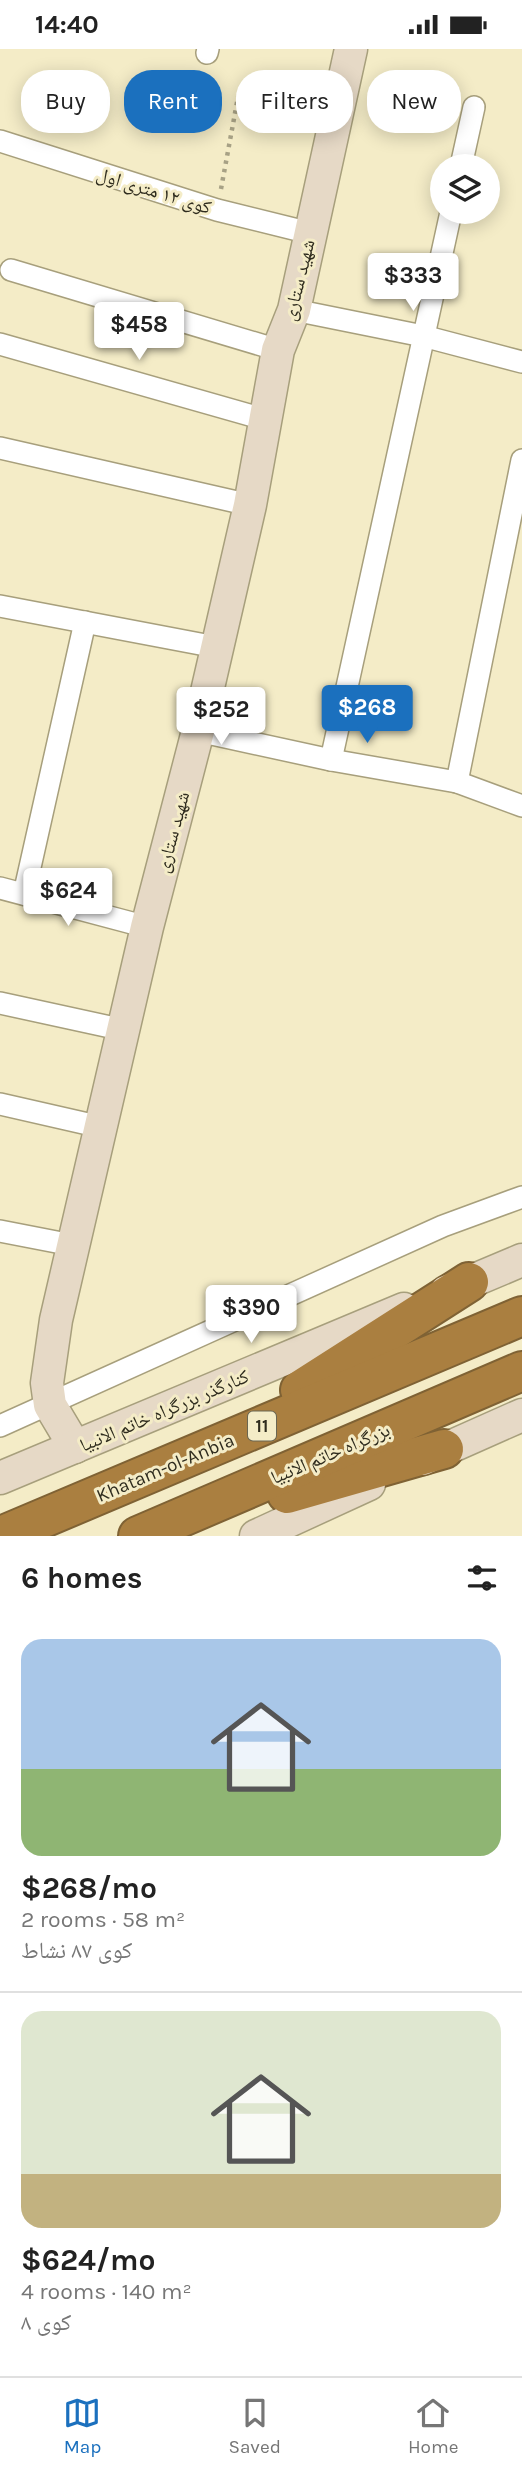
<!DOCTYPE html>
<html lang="en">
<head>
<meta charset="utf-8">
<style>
	body { margin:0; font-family:Karla,"Noto Naskh Arabic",sans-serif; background:#f2f2f2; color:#222; height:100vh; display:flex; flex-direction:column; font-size:26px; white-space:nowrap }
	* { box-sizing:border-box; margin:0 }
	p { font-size:23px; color:#767676 }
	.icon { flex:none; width:38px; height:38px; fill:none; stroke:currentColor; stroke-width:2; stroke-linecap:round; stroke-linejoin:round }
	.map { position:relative; height:1487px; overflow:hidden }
	.side { display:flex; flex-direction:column; background:#fff; flex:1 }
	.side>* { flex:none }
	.guide { position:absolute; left:21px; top:21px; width:481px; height:63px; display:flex; gap:14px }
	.fabs { position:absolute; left:430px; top:105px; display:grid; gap:14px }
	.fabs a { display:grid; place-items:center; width:70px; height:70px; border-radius:50%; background:#fff; box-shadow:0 4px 18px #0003; font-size:35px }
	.price { position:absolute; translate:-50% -60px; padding:0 16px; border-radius:7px; background:#fff; color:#222; font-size:23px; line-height:46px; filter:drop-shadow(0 2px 4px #0008) }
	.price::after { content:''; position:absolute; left:50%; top:42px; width:21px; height:16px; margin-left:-10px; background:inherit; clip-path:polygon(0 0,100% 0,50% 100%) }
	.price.selected { background:#1b70be; color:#fff }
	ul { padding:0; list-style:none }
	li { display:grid; align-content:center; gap:14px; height:371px; padding:0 21px }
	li+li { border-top:2px solid #e0e0e0 }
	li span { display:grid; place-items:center; height:217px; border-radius:21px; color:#555 }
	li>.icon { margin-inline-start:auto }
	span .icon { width:126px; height:126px; fill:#fffc; stroke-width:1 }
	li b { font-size:30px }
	h2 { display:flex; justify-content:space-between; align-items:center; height:84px; padding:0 21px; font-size:30px }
	.pill { padding:0 24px; border-radius:28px; background:#fff; box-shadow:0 4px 18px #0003; font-size:24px; line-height:63px }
	.pill.selected { background:#1b70be; color:#fff }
	.status { display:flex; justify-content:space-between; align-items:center; height:49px; padding:0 35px; background:#fff; direction:ltr }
	.status svg { height:19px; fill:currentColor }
	.menu { display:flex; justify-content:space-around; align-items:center; height:98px; border-top:2px solid #e0e0e0; background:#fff; font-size:19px; color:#767676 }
	.menu a { display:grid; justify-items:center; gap:4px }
	.menu .selected { color:#1b70be }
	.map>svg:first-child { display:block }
</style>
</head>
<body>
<div class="status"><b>14:40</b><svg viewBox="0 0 49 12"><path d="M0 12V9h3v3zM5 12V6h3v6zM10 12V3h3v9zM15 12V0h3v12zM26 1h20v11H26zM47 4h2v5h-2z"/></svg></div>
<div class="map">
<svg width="522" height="1487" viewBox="0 0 522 1487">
	<rect width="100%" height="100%" fill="#f4ecc7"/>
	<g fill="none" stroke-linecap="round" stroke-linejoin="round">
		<g stroke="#a79f7c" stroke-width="24">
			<g id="street">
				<polyline points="207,4 208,0"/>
				<polyline points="0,92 217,161 310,184"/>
				<polyline points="461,117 474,58"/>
				<polyline points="11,221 278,301"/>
				<polyline points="294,261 423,287 522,313"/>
				<polyline points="0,295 267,371"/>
				<polyline points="0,399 250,456"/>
				<polyline points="0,557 216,598"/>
				<polyline points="198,682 331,711 457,733 522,757"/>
				<polyline points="331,711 451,163"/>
				<polyline points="457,733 522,411"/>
				<polyline points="0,839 147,878"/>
				<polyline points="24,845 85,573"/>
				<polyline points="0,954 124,981"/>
				<polyline points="0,1055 101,1078"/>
				<polyline points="0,1182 72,1196"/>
				<polyline points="0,1377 443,1177 522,1148"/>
			</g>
		</g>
		<g stroke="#a79f7c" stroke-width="35">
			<g id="secondary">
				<polyline points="446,1243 522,1211"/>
				<polyline points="75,1398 50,1356 47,1334 56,1271 147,878 198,682 250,456 278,301 294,261 351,0"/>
				<polyline points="423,1410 522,1366"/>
				<polyline points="0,1429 404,1260"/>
				<polyline points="256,1487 369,1435"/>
			</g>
		</g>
		<g stroke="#7f6234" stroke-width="42">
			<g id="highway">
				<polyline points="300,1341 469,1233"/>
				<polyline points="287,1445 444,1400"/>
				<polyline points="1,1487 522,1267"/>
				<polyline points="138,1487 522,1322"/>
			</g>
		</g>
		<polyline stroke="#a7a185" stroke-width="4.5" stroke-dasharray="3.5 5" stroke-linecap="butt" points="221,140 238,48"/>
		<use href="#street" stroke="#fff" stroke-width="21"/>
		<use href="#secondary" stroke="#e6d9c6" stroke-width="32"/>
		<use href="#highway" stroke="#aa7f40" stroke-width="38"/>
	</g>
	<g text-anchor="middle" stroke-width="6" stroke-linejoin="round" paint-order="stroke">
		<rect fill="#f4ecc7" stroke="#6a6651" stroke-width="2" x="248" y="1362.5" width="28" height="29" rx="5"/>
		<g font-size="18" font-weight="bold" fill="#2f2c1e">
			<text x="262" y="1383">11</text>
		</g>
		<g font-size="19" fill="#2f2c1e" stroke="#f4ecc7">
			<text transform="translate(154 141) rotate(17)" y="7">کوی ۱۲ متری اول</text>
			<text transform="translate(298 231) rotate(-76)" y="7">شهید ستاری</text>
			<text transform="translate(172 783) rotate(-75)" y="7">شهید ستاری</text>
			<text transform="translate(164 1361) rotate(-23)" y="7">کنارگذر بزرگراه خاتم الانبیا</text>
			<text transform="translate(330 1404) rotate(-23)" y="7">بزرگراه خاتم الانبیا</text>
			<text transform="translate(165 1418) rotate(-23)" y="7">Khatam-ol-Anbia</text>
		</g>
	</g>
</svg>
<div class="fabs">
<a><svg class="icon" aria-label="layers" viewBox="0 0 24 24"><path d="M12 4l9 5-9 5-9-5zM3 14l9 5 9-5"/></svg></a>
</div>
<b class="price" style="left:413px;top:264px">$333</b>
<b class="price" style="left:139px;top:313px">$458</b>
<b class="price selected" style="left:367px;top:696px">$268</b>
<b class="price" style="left:221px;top:698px">$252</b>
<b class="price" style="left:68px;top:879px">$624</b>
<b class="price" style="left:251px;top:1296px">$390</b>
<div class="guide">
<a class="pill">Buy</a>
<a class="pill selected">Rent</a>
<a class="pill">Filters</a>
<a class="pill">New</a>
</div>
</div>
<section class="side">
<h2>6 homes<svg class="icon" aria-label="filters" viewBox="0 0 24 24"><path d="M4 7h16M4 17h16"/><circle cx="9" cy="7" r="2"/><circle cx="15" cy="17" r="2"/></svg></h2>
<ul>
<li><span style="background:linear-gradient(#a9c7e8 60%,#8fb573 0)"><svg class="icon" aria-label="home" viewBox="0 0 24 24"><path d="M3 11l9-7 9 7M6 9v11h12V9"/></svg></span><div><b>$268/mo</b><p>2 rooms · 58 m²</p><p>کوی ۸۷ نشاط</p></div></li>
<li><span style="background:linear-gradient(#dfe7d0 75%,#c2b280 0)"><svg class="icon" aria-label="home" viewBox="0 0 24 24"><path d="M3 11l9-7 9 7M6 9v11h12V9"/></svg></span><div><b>$624/mo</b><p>4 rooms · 140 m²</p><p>کوی ۸</p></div></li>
</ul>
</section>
<nav class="menu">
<a class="selected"><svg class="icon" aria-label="map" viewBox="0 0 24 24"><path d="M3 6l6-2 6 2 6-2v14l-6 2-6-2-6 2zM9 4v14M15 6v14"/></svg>Map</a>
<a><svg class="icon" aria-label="saved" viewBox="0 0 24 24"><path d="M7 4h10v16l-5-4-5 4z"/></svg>Saved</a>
<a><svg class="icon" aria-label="home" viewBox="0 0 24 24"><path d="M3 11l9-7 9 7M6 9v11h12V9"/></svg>Home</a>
</nav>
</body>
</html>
